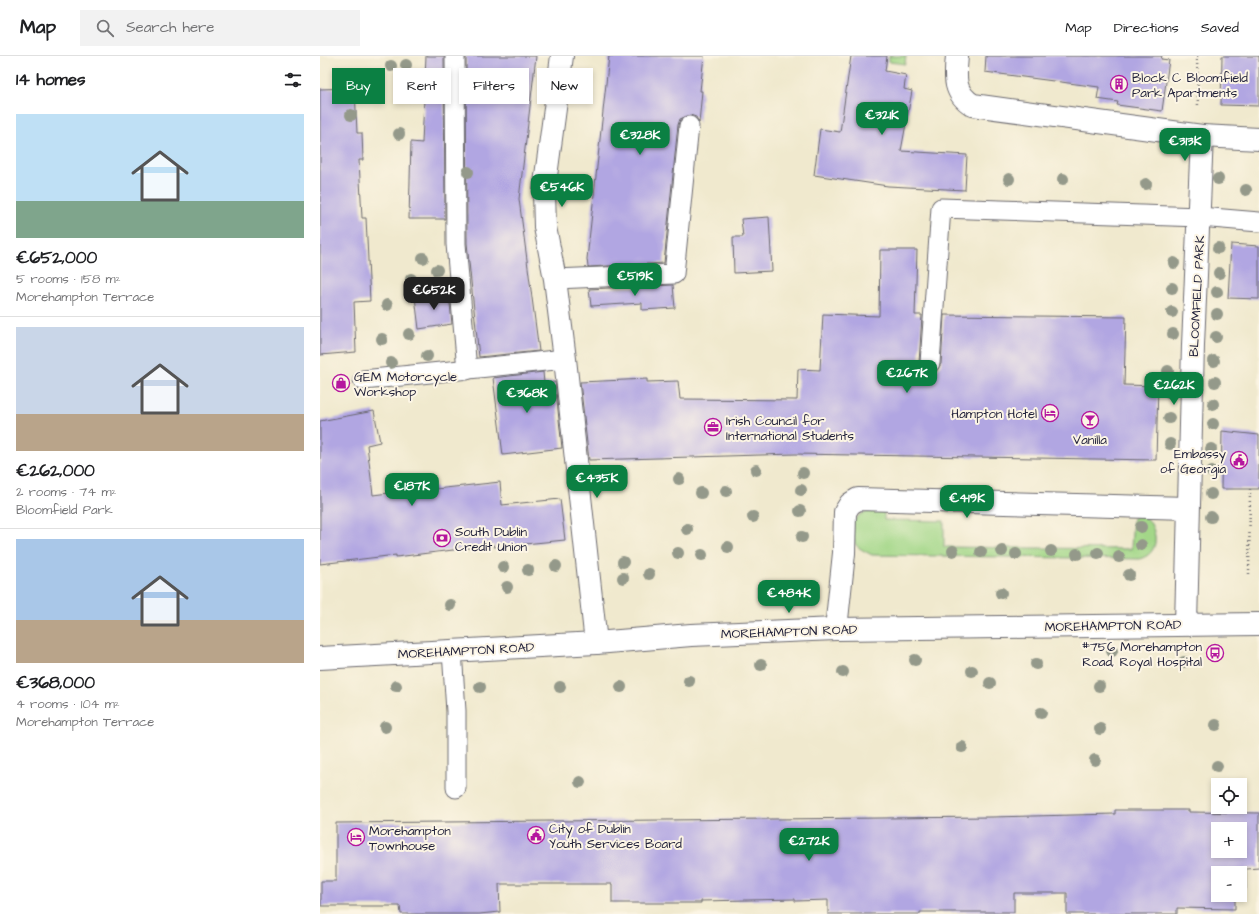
<!DOCTYPE html>
<html lang="en">
<head>
<meta charset="utf-8">
<style>
	body { margin:0; font-family:"Architects Daughter",sans-serif; background:#f2f2f2; color:#202124; height:100vh; display:flex; flex-direction:column; font-size:15px; white-space:nowrap }
	* { box-sizing:border-box; margin:0 }
	p { font-size:13px; color:#757577 }
	.icon { flex:none; width:22px; height:22px; fill:none; stroke:currentColor; stroke-width:2; stroke-linecap:round; stroke-linejoin:round }
	.map { position:relative; flex:1; overflow:hidden }
	.sheet { display:flex; flex-direction:column; background:#fff; width:320px }
	.sheet>* { flex:none }
	.banner { position:absolute; left:12px; top:12px; width:380px; height:36px; display:flex; gap:8px }
	.fabs { position:absolute; left:891px; top:722px; display:grid; gap:8px }
	.fabs a { display:grid; place-items:center; width:36px; height:36px; border-radius:0px; background:#fff; box-shadow:0 2px 6px #0003; font-size:20px }
	.price { position:absolute; translate:-50% -34px; padding:0 9px; border-radius:8px; background:#0b8043; color:#fff; font-size:13px; line-height:26px; filter:drop-shadow(0 1px 2px #0008) }
	.price::after { content:''; position:absolute; left:50%; top:24px; width:12px; height:9px; margin-left:-6px; background:inherit; clip-path:polygon(0 0,100% 0,50% 100%) }
	.price.current { background:#222; color:#fff }
	ul { padding:0; list-style:none }
	li { display:grid; align-content:center; gap:8px; height:212px; padding:0 16px }
	li+li { border-top:1px solid #e0e0e0 }
	li span { display:grid; place-items:center; height:124px; border-radius:0px; color:#555 }
	li>.icon { margin-inline-start:auto }
	span .icon { width:72px; height:72px; fill:#fffc; stroke-width:1 }
	li b { font-size:17px }
	h2 { display:flex; justify-content:space-between; align-items:center; height:48px; padding:0 16px; font-size:17px }
	.tag { padding:0 14px; border-radius:0px; background:#fff; box-shadow:0 2px 6px #0003; font-size:14px; line-height:36px }
	.tag.current { background:#0b8043; color:#fff }
	header { display:flex; align-items:center; gap:24px; box-sizing:border-box; height:56px; padding:0 20px; background:#fff; border-bottom:1px solid #e0e0e0 }
	header strong { font-size:19px }
	nav { display:flex; gap:22px; margin-inline-start:auto; font-size:14px }
	.search { width:280px; height:36px; background:#f2f2f2; display:flex; align-items:center; gap:10px; box-sizing:border-box; padding:0 14px; border-radius:0px; color:#757577; font-size:15px }
	main { display:flex; flex:1; min-height:0 }
	.map>svg:first-child { display:block }
</style>
</head>
<body>
<header>
<strong>Map</strong>
<div class="search"><svg class="icon" aria-label="search" viewBox="0 0 24 24"><circle cx="10" cy="10" r="6"/><path d="M15 15l6 6"/></svg>Search here</div>
<nav><a>Map</a><a>Directions</a><a>Saved</a></nav>
</header>
<main>
<section class="sheet">
<h2>14 homes<svg class="icon" aria-label="filters" viewBox="0 0 24 24"><path d="M4 7h16M4 17h16"/><circle cx="9" cy="7" r="2"/><circle cx="15" cy="17" r="2"/></svg></h2>
<ul>
<li><span style="background:linear-gradient(#bfe0f5 70%,#7fa58c 0)"><svg class="icon" aria-label="home" viewBox="0 0 24 24"><path d="M3 11l9-7 9 7M6 9v11h12V9"/></svg></span><div><b>€652,000</b><p>5 rooms · 158 m²</p><p>Morehampton Terrace</p></div></li>
<li><span style="background:linear-gradient(#c9d6e8 70%,#b9a48a 0)"><svg class="icon" aria-label="home" viewBox="0 0 24 24"><path d="M3 11l9-7 9 7M6 9v11h12V9"/></svg></span><div><b>€262,000</b><p>2 rooms · 74 m²</p><p>Bloomfield Park</p></div></li>
<li><span style="background:linear-gradient(#a9c7e8 65%,#b9a48a 0)"><svg class="icon" aria-label="home" viewBox="0 0 24 24"><path d="M3 11l9-7 9 7M6 9v11h12V9"/></svg></span><div><b>€368,000</b><p>4 rooms · 104 m²</p><p>Morehampton Terrace</p></div></li>
</ul>
</section>
<div class="map">
<svg width="939" height="858" viewBox="0 0 939 858">
	<rect width="100%" height="100%" fill="#fcf5e5"/>
	<filter id="ink" filterUnits="userSpaceOnUse"><feTurbulence type="fractalNoise" baseFrequency=".025" numOctaves="2"/><feDisplacementMap in="SourceGraphic" scale="8" xChannelSelector="R" yChannelSelector="G"/><feConvolveMatrix kernelMatrix="1 2 1 2 8 2 1 2 1" color-interpolation-filters="sRGB"/></filter>
	<filter id="wash" filterUnits="userSpaceOnUse"><feTurbulence type="fractalNoise" baseFrequency=".012" numOctaves="4" result="noise"/><feDisplacementMap in="SourceGraphic" scale="16" xChannelSelector="R" yChannelSelector="G"/><feGaussianBlur stdDeviation="0.9" result="paint"/><feColorMatrix in="noise" values="0 0 0 0 0 0 0 0 0 0 0 0 0 0 0 0 0 1.4 0 .05"/><feComposite in="paint" operator="in"/></filter>
	<g filter="url(#wash)">
		<rect width="100%" height="100%" fill="#f0e9ce"/>
		<g fill="#a3d788" stroke="#627c62">
			<polygon points="569,0 586,0 585,8 569,6"/>
			<path d="M 564,452 L 564,464 L 624,465 L 624,491 L 811,493 L 813,461 C 817,460 822,459 825,461 C 828,462 829,466 831,468 C 839,483 836,499 819,503 L 552,499 C 531,488 534,490 533,466 C 541,455 551,453 564,452 Z"/>
		</g>
		<g id="blocks">
			<g fill="#b1a6e2" fill-rule="evenodd">
				<polygon points="106,0 124,0 125,163 89,163 91,86 102,87"/>
				<polygon points="146,0 216,0 199,143 219,295 159,301 147,187"/>
				<polygon points="289,0 384,0 380,35 382,35 379,67 376,61 370,59 360,63 358,69 344,207 268,211 267,203"/>
				<polygon points="531,0 567,0 565,15 586,19 584,33 592,35 581,95 647,99 645,134 568,130 494,119 500,73 520,76"/>
				<polygon points="666,0 842,0 841,3 849,4 842,55 797,49 798,46 777,43 779,31 665,16"/>
				<polygon points="902,0 939,0 939,50 901,49"/>
				<polygon points="35,32 37,77 42,77 43,104 39,104 42,162 46,162 50,245 34,246 36,296 0,299 0,33"/>
				<polygon points="449,161 452,215 414,217 413,181 423,181 421,163"/>
				<polygon points="911,188 939,190 939,243 908,242"/>
				<polygon points="560,194 597,194 595,259 602,259 599,307 600,312 609,318 615,317 621,308 624,259 806,261 804,329 838,330 836,404 475,398 269,404 260,326 327,323 327,326 358,325 360,343 477,344 478,313 500,314 503,258 559,260"/>
				<polygon points="353,229 355,252 322,254 322,247 271,250 269,233"/>
				<polygon points="129,238 132,268 99,273 95,241"/>
				<polygon points="223,316 224,327 235,326 242,392 183,399 173,322"/>
				<polygon points="54,355 60,386 47,389 53,439 116,431 116,433 180,426 182,449 240,443 245,484 174,491 174,489 76,501 76,499 0,508 0,365"/>
				<polygon points="902,375 939,379 939,433 901,433"/>
				<path d="M 795,754 L 869,754 L 869,756 L 939,757 L 939,812 L 926,813 L 926,833 L 920,833 L 920,817 L 898,817 L 898,839 L 915,839 L 915,853 L 857,852 L 857,858 L 747,858 L 747,837 L 694,837 L 694,856 L 600,856 L 600,858 L 508,858 L 508,844 L 475,845 L 475,843 L 381,845 L 381,847 L 292,847 L 292,828 L 179,828 L 180,856 L 159,858 L 81,858 L 80,850 L 1,850 L 1,825 L 16,825 L 16,767 L 672,761 L 795,758 ZM 898,773 L 920,773 L 920,795 L 898,795 Z"/>
			</g>
		</g>
	</g>
	<g filter="url(#ink)">
		<use href="#blocks" fill-opacity="0" stroke="#6a686e" stroke-width="1"/>
		<g fill="none" stroke-linecap="round" stroke-linejoin="round">
			<g stroke="#6a686e" stroke-width="21">
				<g id="service">
					<polyline points="135,0 136,188 147,314"/>
					<polyline points="235,223 354,218 369,70"/>
					<polyline points="610,307 621,152 880,161 939,166"/>
					<polyline points="43,324 245,303"/>
					<polyline points="132,595 136,655 136,732"/>
				</g>
			</g>
			<g stroke="#6a686e" stroke-width="24">
				<g id="minor">
					<polyline points="242,0 224,135 225,171 235,223 245,303 276,587"/>
					<path d="M 637,0 C 635,21 633,37 653,49 L 882,80 L 939,83"/>
					<polyline points="866,568 873,289 882,80"/>
					<polyline points="516,573 524,497 525,456 530,448 538,443 868,452"/>
				</g>
			</g>
			<g stroke="#6a686e" stroke-width="24">
				<polyline id="secondary" points="0,602 276,587 371,579 516,573 939,568"/>
			</g>
			<g stroke="#6a686e" stroke-width="2.5" stroke-dasharray="1 3" stroke-linecap="butt">
				<polyline points="877,0 878,52"/>
				<polyline points="929,518 930,433"/>
			</g>
			<use href="#service" stroke="#fff" stroke-width="19"/>
			<use href="#minor" stroke="#fff" stroke-width="22"/>
			<use href="#secondary" stroke="#fff" stroke-width="22"/>
		</g>
		<g fill="#94998a">
			<circle cx="86" cy="9" r="6"/>
			<circle cx="71" cy="10" r="6"/>
			<circle cx="85" cy="21" r="6"/>
			<circle cx="153" cy="21" r="6"/>
			<circle cx="171" cy="23" r="6"/>
			<circle cx="52" cy="34" r="6"/>
			<circle cx="123" cy="36" r="6"/>
			<circle cx="31" cy="59" r="6"/>
			<circle cx="79" cy="78" r="6"/>
			<circle cx="148" cy="116" r="6"/>
			<circle cx="689" cy="123" r="6"/>
			<circle cx="743" cy="123" r="6"/>
			<circle cx="898" cy="123" r="6"/>
			<circle cx="826" cy="128" r="6"/>
			<circle cx="926" cy="134" r="6"/>
			<circle cx="898" cy="192" r="6"/>
			<circle cx="103" cy="202" r="6"/>
			<circle cx="854" cy="207" r="6"/>
			<circle cx="117" cy="214" r="6"/>
			<circle cx="899" cy="217" r="6"/>
			<circle cx="91" cy="223" r="6"/>
			<circle cx="852" cy="232" r="6"/>
			<circle cx="897" cy="236" r="6"/>
			<circle cx="67" cy="249" r="6"/>
			<circle cx="852" cy="256" r="6"/>
			<circle cx="897" cy="258" r="6"/>
			<circle cx="89" cy="278" r="6"/>
			<circle cx="853" cy="278" r="6"/>
			<circle cx="896" cy="281" r="6"/>
			<circle cx="62" cy="283" r="6"/>
			<circle cx="107" cy="300" r="6"/>
			<circle cx="894" cy="305" r="6"/>
			<circle cx="71" cy="307" r="6"/>
			<circle cx="848" cy="315" r="6"/>
			<circle cx="895" cy="326" r="6"/>
			<circle cx="849" cy="336" r="6"/>
			<circle cx="893" cy="348" r="6"/>
			<circle cx="849" cy="362" r="6"/>
			<circle cx="893" cy="368" r="6"/>
			<circle cx="850" cy="388" r="6"/>
			<circle cx="891" cy="393" r="6"/>
			<circle cx="436" cy="414" r="6"/>
			<circle cx="892" cy="416" r="6"/>
			<circle cx="483" cy="417" r="6"/>
			<circle cx="359" cy="423" r="6"/>
			<circle cx="481" cy="434" r="6"/>
			<circle cx="406" cy="435" r="6"/>
			<circle cx="381" cy="437" r="6"/>
			<circle cx="891" cy="438" r="6"/>
			<circle cx="480" cy="455" r="6"/>
			<circle cx="433" cy="461" r="6"/>
			<circle cx="891" cy="461" r="6"/>
			<circle cx="821" cy="471" r="6"/>
			<circle cx="367" cy="473" r="6"/>
			<circle cx="482" cy="481" r="6"/>
			<circle cx="821" cy="489" r="6"/>
			<circle cx="408" cy="491" r="6"/>
			<circle cx="633" cy="495" r="6"/>
			<circle cx="682" cy="495" r="6"/>
			<circle cx="731" cy="495" r="6"/>
			<circle cx="661" cy="496" r="6"/>
			<circle cx="358" cy="497" r="6"/>
			<circle cx="778" cy="497" r="6"/>
			<circle cx="696" cy="498" r="6"/>
			<circle cx="757" cy="498" r="6"/>
			<circle cx="382" cy="499" r="6"/>
			<circle cx="799" cy="501" r="6"/>
			<circle cx="303" cy="506" r="6"/>
			<circle cx="236" cy="510" r="6"/>
			<circle cx="183" cy="511" r="6"/>
			<circle cx="208" cy="514" r="6"/>
			<circle cx="329" cy="518" r="6"/>
			<circle cx="809" cy="519" r="6"/>
			<circle cx="303" cy="522" r="6"/>
			<circle cx="187" cy="531" r="6"/>
			<circle cx="681" cy="537" r="6"/>
			<circle cx="454" cy="542" r="6"/>
			<circle cx="130" cy="549" r="6"/>
			<circle cx="792" cy="595" r="6"/>
			<circle cx="595" cy="604" r="6"/>
			<circle cx="864" cy="606" r="6"/>
			<circle cx="716" cy="608" r="6"/>
			<circle cx="441" cy="609" r="6"/>
			<circle cx="652" cy="615" r="6"/>
			<circle cx="523" cy="616" r="6"/>
			<circle cx="369" cy="625" r="6"/>
			<circle cx="670" cy="627" r="6"/>
			<circle cx="76" cy="630" r="6"/>
			<circle cx="779" cy="630" r="6"/>
			<circle cx="160" cy="631" r="6"/>
			<circle cx="240" cy="631" r="6"/>
			<circle cx="301" cy="631" r="6"/>
			<circle cx="721" cy="657" r="6"/>
			<circle cx="896" cy="669" r="6"/>
			<circle cx="65" cy="671" r="6"/>
			<circle cx="780" cy="673" r="6"/>
			<circle cx="642" cy="691" r="6"/>
			<circle cx="775" cy="704" r="6"/>
			<circle cx="897" cy="710" r="6"/>
			<circle cx="260" cy="726" r="6"/>
		</g>
	</g>
	<defs>
		<g id="building-ring" transform="scale(0.9)"><circle r="9.5" fill="#fcf5e5" stroke="#b5179e" stroke-width="1.5"/><path d="M-4-6H4V6H1V3H-1V6H-4ZM-2.5-4.3h1.7v1.8h-1.7ZM.8-4.3h1.7v1.8H.8ZM-2.5-1h1.7V.8h-1.7ZM.8-1h1.7V.8H.8Z" fill="#b5179e"/></g>
		<g id="shop-ring" transform="scale(0.9)"><circle r="9.5" fill="#fcf5e5" stroke="#b5179e" stroke-width="1.5"/><path d="M-5-2.5h2.3a2.7 3.5 0 0 1 5.4 0H5L5.5 6h-11ZM-1.5-2.5h3a1.5 2.3 0 0 0-3 0Z" fill="#b5179e"/></g>
		<g id="hotel-ring" transform="scale(0.9)"><circle r="9.5" fill="#fcf5e5" stroke="#b5179e" stroke-width="1.5"/><path d="M-6-4.5h1.5V1H6V5H4.5V3h-9V5H-6ZM-4 0a1.8 1.8 0 1 1 3.6 0ZM.5 0V-2.5h3Q6-2.5 6 0Z" fill="#b5179e"/></g>
		<g id="bar-ring" transform="scale(0.9)"><circle r="9.5" fill="#fcf5e5" stroke="#b5179e" stroke-width="1.5"/><path d="M-6-5H6L.8 .8V4.5H3.5V6h-7V4.5H-.8V.8Z" fill="#b5179e"/></g>
		<g id="office-ring" transform="scale(0.9)"><circle r="9.5" fill="#fcf5e5" stroke="#b5179e" stroke-width="1.5"/><path d="M-6-3h4V-5.5h4V-3h4V5H-6ZM-1-4.5V-3h2v-1.5ZM-6 0V1H6V0Z" fill="#b5179e"/></g>
		<g id="civic-ring" transform="scale(0.9)"><circle r="9.5" fill="#fcf5e5" stroke="#b5179e" stroke-width="1.5"/><path d="M-.6-6.5H3V-4.5H.6V-3L4-1V1h2V6H-6V1h2V-1L-.6-3ZM-1.2 2.5V6h2.4V2.5Z" fill="#b5179e"/></g>
		<g id="bank-ring" transform="scale(0.9)"><circle r="9.5" fill="#fcf5e5" stroke="#b5179e" stroke-width="1.5"/><path d="M-6-4H6V4H-6ZM0-2.3a2.3 2.3 0 1 0 0 4.6a2.3 2.3 0 1 0 0-4.6Z" fill="#b5179e"/></g>
		<g id="bus-ring" transform="scale(0.9)"><circle r="9.5" fill="#fcf5e5" stroke="#b5179e" stroke-width="1.5"/><path d="M-5-6H5V4H4V6H2V4H-2V6H-4V4H-5ZM-3.5-4V0h7V-4ZM-3.5 1.2v1.5H-2V1.2ZM2 1.2v1.5H3.5V1.2Z" fill="#b5179e"/></g>
	</defs>
	<g fill-rule="evenodd">
		<use href="#building-ring" x="799" y="28"/>
		<use href="#shop-ring" x="21" y="327"/>
		<use href="#hotel-ring" x="730" y="357"/>
		<use href="#bar-ring" x="770" y="364"/>
		<use href="#office-ring" x="393" y="371"/>
		<use href="#civic-ring" x="919" y="404"/>
		<use href="#bank-ring" x="122" y="482"/>
		<use href="#bus-ring" x="895" y="597"/>
		<use href="#civic-ring" x="216" y="779"/>
		<use href="#hotel-ring" x="36" y="781"/>
	</g>
	<g text-anchor="middle" stroke-width="4" stroke-linejoin="round" paint-order="stroke">
		<g font-size="13" fill="#22223b" stroke="#fcf5e5" text-anchor="start">
			<text x="812" y="26">Block C Bloomfield<tspan x="812" dy="15">Park Apartments</tspan></text>
			<text x="34" y="325">GEM Motorcycle<tspan x="34" dy="15">Workshop</tspan></text>
			<text x="717" y="362" text-anchor="end">Hampton Hotel</text>
			<text x="406" y="369">Irish Council for<tspan x="406" dy="15">International Students</tspan></text>
			<text x="770" y="388" text-anchor="middle">Vanilla</text>
			<text x="906" y="402" text-anchor="end">Embassy<tspan x="906" dy="15">of Georgia</tspan></text>
			<text x="135" y="480">South Dublin<tspan x="135" dy="15">Credit Union</tspan></text>
			<text x="882" y="595" text-anchor="end">#756 Morehampton<tspan x="882" dy="15">Road, Royal Hospital</tspan></text>
			<text x="229" y="777">City of Dublin<tspan x="229" dy="15">Youth Services Board</tspan></text>
			<text x="49" y="779">Morehampton<tspan x="49" dy="15">Townhouse</tspan></text>
		</g>
		<g font-size="13" fill="#22223b" stroke="#fcf5e5">
			<text transform="translate(876 240) rotate(-87)" y="5">BLOOMFIELD PARK</text>
			<text transform="translate(793 569) rotate(-1)" y="5">MOREHAMPTON ROAD</text>
			<text transform="translate(469 575) rotate(-2)" y="5">MOREHAMPTON ROAD</text>
			<text transform="translate(146 594) rotate(-3)" y="5">MOREHAMPTON ROAD</text>
		</g>
	</g>
</svg>
<div class="fabs">
<a><svg class="icon" aria-label="locate" viewBox="0 0 24 24"><circle cx="12" cy="12" r="6"/><path d="M12 2v4M12 18v4M2 12h4M18 12h4"/></svg></a>
<a>+</a>
<a>−</a>
</div>
<b class="price" style="left:562px;top:80px">€321K</b>
<b class="price" style="left:320px;top:100px">€328K</b>
<b class="price" style="left:865px;top:106px">€313K</b>
<b class="price" style="left:242px;top:152px">€546K</b>
<b class="price" style="left:315px;top:241px">€519K</b>
<b class="price current" style="left:114px;top:255px">€652K</b>
<b class="price" style="left:587px;top:338px">€267K</b>
<b class="price" style="left:854px;top:350px">€262K</b>
<b class="price" style="left:207px;top:358px">€368K</b>
<b class="price" style="left:277px;top:443px">€435K</b>
<b class="price" style="left:92px;top:451px">€187K</b>
<b class="price" style="left:647px;top:463px">€419K</b>
<b class="price" style="left:469px;top:558px">€484K</b>
<b class="price" style="left:489px;top:806px">€272K</b>
<div class="banner">
<a class="tag current">Buy</a>
<a class="tag">Rent</a>
<a class="tag">Filters</a>
<a class="tag">New</a>
</div>
</div>
</main>
</body>
</html>
